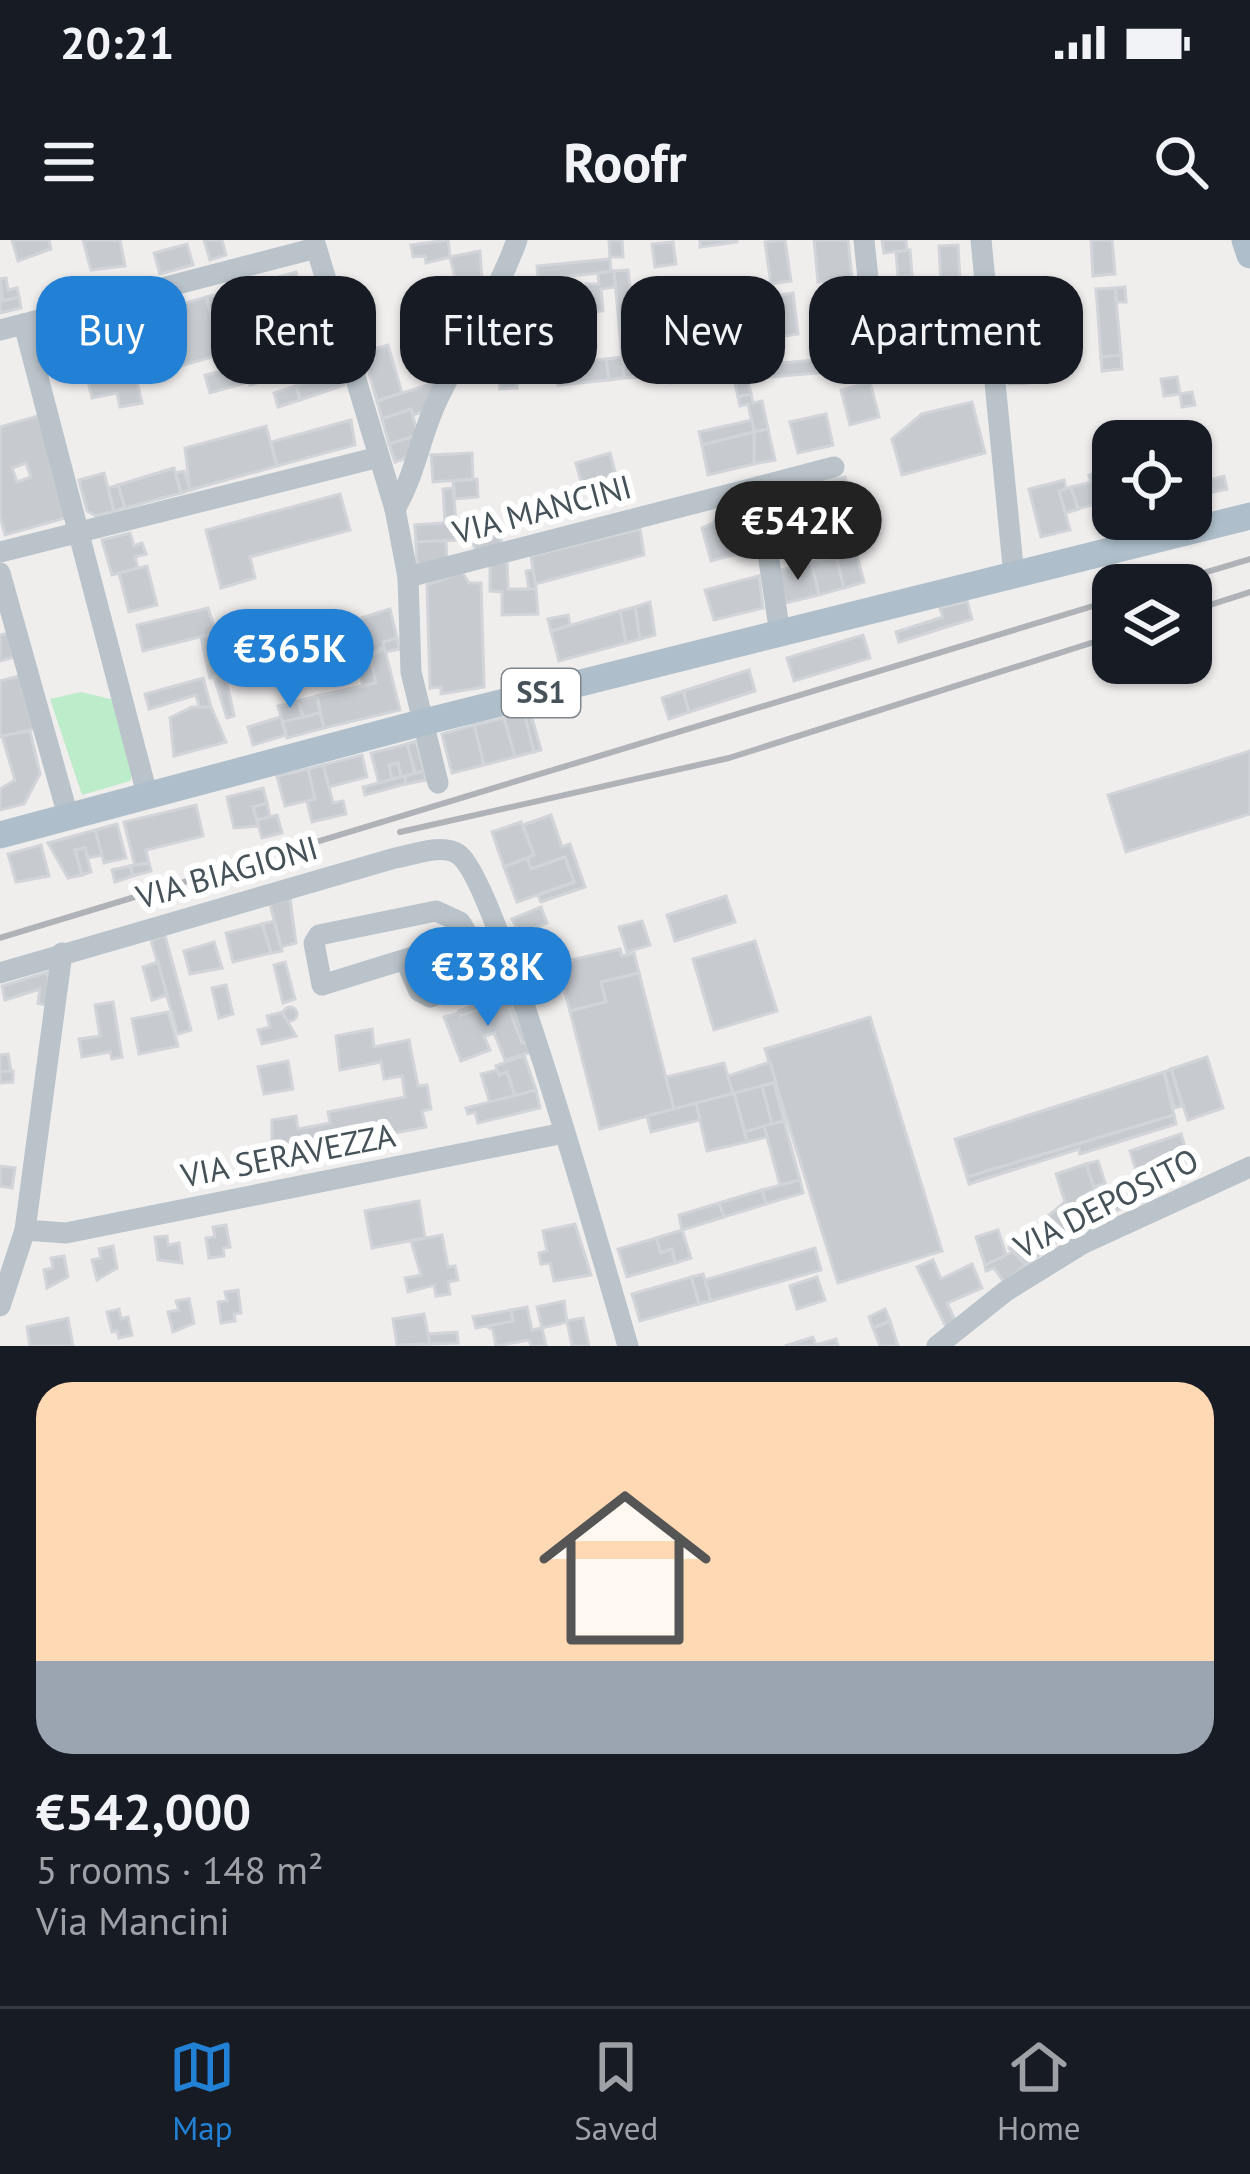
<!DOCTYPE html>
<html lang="en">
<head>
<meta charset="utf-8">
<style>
	body { margin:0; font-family:"PT Sans",sans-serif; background:#242831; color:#f1f3f6; height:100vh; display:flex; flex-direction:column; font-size:45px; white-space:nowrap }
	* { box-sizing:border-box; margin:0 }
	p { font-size:39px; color:#9ea1a6 }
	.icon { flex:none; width:66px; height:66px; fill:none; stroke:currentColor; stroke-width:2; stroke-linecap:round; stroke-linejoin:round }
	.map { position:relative; height:1106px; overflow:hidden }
	.drawer { display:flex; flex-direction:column; background:#171b24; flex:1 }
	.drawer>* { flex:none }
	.banner { position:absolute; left:36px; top:36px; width:1179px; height:108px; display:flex; gap:24px }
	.tools { position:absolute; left:1092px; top:180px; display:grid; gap:24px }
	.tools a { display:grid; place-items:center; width:120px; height:120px; border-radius:24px; background:#171b24; box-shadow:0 3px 9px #0004; font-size:60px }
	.price { position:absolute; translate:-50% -102px; padding:0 27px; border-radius:42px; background:#2280d5; color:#fff; font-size:39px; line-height:78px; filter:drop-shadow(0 3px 6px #0008) }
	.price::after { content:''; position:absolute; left:50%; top:72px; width:36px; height:27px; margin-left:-18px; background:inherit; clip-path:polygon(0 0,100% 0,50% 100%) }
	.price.active { background:#222; color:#fff }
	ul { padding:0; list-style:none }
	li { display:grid; align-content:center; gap:24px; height:636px; padding:0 36px }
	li+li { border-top:3px solid #363941 }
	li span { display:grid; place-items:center; height:372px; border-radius:36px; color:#555 }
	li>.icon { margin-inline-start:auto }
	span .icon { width:216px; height:216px; fill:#fffc; stroke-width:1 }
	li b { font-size:51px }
	.chip { padding:0 42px; border-radius:36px; background:#171b24; box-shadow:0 3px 9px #0004; font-size:42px; line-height:108px }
	.chip.active { background:#2280d5; color:#fff }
	.status { display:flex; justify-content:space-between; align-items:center; height:84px; padding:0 60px; background:#171b24; direction:ltr }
	.status svg { height:33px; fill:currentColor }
	header { display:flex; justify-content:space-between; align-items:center; height:156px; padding:0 36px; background:#171b24; font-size:54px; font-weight:600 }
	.tabs { display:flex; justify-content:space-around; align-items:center; height:168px; border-top:3px solid #363941; background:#171b24; font-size:33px; color:#9ea1a6 }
	.tabs a { display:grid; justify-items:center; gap:6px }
	.tabs .active { color:#2280d5 }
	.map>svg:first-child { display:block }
</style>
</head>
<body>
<div class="status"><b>20:21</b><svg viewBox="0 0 49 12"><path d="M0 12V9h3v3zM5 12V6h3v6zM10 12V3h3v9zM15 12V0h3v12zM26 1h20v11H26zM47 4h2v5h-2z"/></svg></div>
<header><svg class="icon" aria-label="menu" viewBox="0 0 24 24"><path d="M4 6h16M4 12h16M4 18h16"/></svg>Roofr<svg class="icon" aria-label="search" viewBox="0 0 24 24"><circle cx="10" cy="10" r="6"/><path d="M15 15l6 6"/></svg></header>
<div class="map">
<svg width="1250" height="1106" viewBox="0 0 1250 1106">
	<rect width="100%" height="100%" fill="#f0eded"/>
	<polygon fill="#bdeccb" points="81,452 115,460 133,533 130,541 82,555 50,459"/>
	<g fill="#c7cbd0" stroke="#d1d4d8" stroke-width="3" fill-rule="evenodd">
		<polygon points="12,0 49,0 51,9 18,21"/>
		<polygon points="83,0 120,0 125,26 91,30"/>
		<polygon points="204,0 222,0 226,15 210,20"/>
		<polygon points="448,0 450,17 426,23 425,16 413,17 411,5"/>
		<polygon points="609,0 622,0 623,17 610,17"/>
		<polygon points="700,0 737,0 737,2 700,7"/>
		<polygon points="785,0 791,41 771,44 765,2"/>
		<polygon points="814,0 848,0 852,38 818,42"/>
		<polygon points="882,0 906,0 907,10 884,13"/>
		<polygon points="1091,0 1112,0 1115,34 1093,36"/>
		<polygon points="673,2 676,24 655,27 652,4"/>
		<polygon points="187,4 193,25 160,34 154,13"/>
		<polygon points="958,5 960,42 941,43 939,6"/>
		<polygon points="910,10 912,35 898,37 896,12"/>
		<polygon points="480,11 482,41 457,46 450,17"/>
		<polygon points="610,19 611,32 538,39 537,26"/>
		<polygon points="628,30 640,137 624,138 614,31"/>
		<polygon points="614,31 615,47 601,49 603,71 516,80 515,60 504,56 512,42 547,38 547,49 532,51 533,55 586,50 586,44 599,44 598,33"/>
		<polygon points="296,32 313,93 248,112 230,51"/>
		<polygon points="6,38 8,50 17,48 19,57 3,61 0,39"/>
		<polygon points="738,42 749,97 697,95 705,132 671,143 668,127 671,119 682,118 681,108 663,105 658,62 704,56 704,50"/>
		<polygon points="951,42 960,42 963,91 955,91"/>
		<polygon points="951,42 955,95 936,96 932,43"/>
		<polygon points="1125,47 1126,62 1117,62 1115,48"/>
		<polygon points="1115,48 1121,115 1101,117 1096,49"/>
		<polygon points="230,51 251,123 226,129 206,57"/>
		<polygon points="1074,51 1075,69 1002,78 1001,57"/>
		<polygon points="0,52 3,61 19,57 21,68 0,73"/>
		<polygon points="793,53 798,94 778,97 773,56"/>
		<polygon points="206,57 222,114 160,132 144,75"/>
		<polygon points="851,65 861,99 848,100 849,109 832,111 827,72"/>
		<polygon points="906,71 909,98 887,100 883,74"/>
		<polygon points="443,83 455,91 447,117 419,97 426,86 436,93"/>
		<polygon points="1024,94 1028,143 1009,144 1004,96"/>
		<polygon points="419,97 431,105 422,121 408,113"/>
		<polygon points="388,105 402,153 377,161 363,112"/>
		<polygon points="292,113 297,132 250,145 245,125"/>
		<polygon points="1121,115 1122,129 1102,131 1101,117"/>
		<polygon points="516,116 517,148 500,149 498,117"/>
		<polygon points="622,117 624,138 609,140 606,119"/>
		<polygon points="120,118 124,135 111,137 108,121"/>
		<polygon points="606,119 609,140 558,145 556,123"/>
		<polygon points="814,120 818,133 772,137 768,124"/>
		<polygon points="245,125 249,142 210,153 205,135"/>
		<polygon points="744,126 751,154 738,157 732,129"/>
		<polygon points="109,127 111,137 135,132 142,163 120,167 117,153 92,158 86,133"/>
		<polygon points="340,132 344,145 300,160 296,146"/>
		<polygon points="1177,137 1180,154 1164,156 1161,139"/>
		<polygon points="437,142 426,171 413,175 411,169 382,179 377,161"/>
		<polygon points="870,142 879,177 850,185 841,150"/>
		<polygon points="296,146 300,160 278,167 274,153"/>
		<polygon points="1192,152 1195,165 1182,167 1180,154"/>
		<polygon points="751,154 753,163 762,161 768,189 754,192 748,164 740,166 738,157"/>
		<polygon points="972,162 985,213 902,235 892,199 922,174"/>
		<polygon points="411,169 418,195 389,204 382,179"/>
		<polygon points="826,174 833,205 798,213 790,182"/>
		<path d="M 41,175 L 69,277 L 5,295 L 0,276 L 0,187 ZM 26,223 L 31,237 L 17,242 L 12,228 Z"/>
		<polygon points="351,180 355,205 277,226 271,202"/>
		<polygon points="752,180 754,192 702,205 699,192"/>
		<polygon points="266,186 277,226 190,250 185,208"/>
		<polygon points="768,189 775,220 754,224 754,192"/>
		<polygon points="754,192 754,224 708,235 702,205"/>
		<polygon points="418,195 413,216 395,222 389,204"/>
		<polygon points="472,213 473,239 433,242 431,215"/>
		<polygon points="610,213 618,243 584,253 576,223"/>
		<polygon points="174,228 181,253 125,268 118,245"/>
		<polygon points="184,231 190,250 181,253 176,233"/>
		<polygon points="104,233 114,271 96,276 87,271 79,240"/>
		<polygon points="1096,233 1098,240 1113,236 1113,259 1078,269 1071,247 1091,242 1089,235"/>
		<polygon points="1224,236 1227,249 1213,252 1209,240"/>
		<polygon points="845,237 854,268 845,270 864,342 844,348 816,244"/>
		<polygon points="477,239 478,257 455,259 453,241"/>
		<polygon points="1064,240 1066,249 1059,251 1070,290 1041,297 1029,249"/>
		<polygon points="1209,240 1213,252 1191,258 1191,245"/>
		<polygon points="816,244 825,276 794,286 789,270 802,267 798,249"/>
		<polygon points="118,245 125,268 114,271 108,248"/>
		<polygon points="1071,247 1078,269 1066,273 1059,251"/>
		<polygon points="453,248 456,282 445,283 443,249"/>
		<polygon points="340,254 350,290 250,317 255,338 221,348 206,290"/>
		<polygon points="552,255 557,275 535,280 527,260"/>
		<polygon points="729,275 730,282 735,280 741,313 711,321 702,288"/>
		<polygon points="456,282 457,300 416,302 415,285"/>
		<polygon points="640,289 644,315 535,344 531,316"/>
		<polygon points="130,293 134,306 142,303 146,314 135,317 138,328 112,335 102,300"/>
		<polygon points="499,294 503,306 477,314 473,303"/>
		<polygon points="446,301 447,325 417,326 416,302"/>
		<polygon points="836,316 844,348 819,355 811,322"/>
		<polygon points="507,321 508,349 536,349 538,374 502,375 502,352 490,351 490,323"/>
		<polygon points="811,322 819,355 786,363 777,331"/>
		<polygon points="147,326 157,365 129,372 119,333"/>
		<polygon points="533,330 536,349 529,349 526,331"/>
		<polygon points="462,332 469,343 481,343 484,447 441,454 441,447 430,448 427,345"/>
		<polygon points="759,336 763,368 714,380 705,350"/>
		<polygon points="967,361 972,379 899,402 896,392 943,377 940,368"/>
		<polygon points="650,362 655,395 640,399 635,367"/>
		<polygon points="635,367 640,399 626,403 620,371"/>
		<polygon points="208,368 216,393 143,411 137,385"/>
		<polygon points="390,369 397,398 370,415 364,390 349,394 345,383"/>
		<polygon points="620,371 626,403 559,421 551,391"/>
		<polygon points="568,375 570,385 551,391 548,379"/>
		<polygon points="364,390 367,403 352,407 349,394"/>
		<polygon points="8,393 14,417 0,421 0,395"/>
		<polygon points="216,393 225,434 210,438 201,397"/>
		<polygon points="863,395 870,418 794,441 787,418"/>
		<polygon points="397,398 399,409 385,412 383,402"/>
		<polygon points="367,403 376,443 363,445 352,407"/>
		<polygon points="385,410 400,470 324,488 317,456 376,443 370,415"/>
		<polygon points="749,430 755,451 689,472 683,451"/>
		<polygon points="225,434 234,476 227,478 214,437"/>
		<polygon points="19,436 34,489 0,497 0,441"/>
		<polygon points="203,438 211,467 200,470 196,455 149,469 145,454"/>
		<polygon points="683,451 689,472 669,479 662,458"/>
		<polygon points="317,456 320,473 303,477 298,461"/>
		<polygon points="298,461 303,477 283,482 278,466"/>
		<polygon points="192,467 211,467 226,502 174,516 170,478"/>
		<polygon points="530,471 541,510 534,512 524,473"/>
		<polygon points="320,473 324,488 287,498 283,482"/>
		<polygon points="524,473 534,512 515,517 504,478"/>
		<polygon points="281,477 286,495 253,505 248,487"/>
		<polygon points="504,478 515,517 484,525 474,485"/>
		<polygon points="474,485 484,525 452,533 442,494"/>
		<polygon points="30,491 40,534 24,564 0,570 0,549 15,540 2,496"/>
		<polygon points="416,501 424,531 415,533 407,504"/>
		<polygon points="407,504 415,533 401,537 398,523 389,525 392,539 379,543 371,513"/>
		<polygon points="1250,511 1250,574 1126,612 1108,555"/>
		<polygon points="362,515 367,537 329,547 323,525"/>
		<polygon points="398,523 401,537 392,539 389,525"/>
		<polygon points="323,525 333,563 343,561 346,574 312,582 307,561 315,559 308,529"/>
		<polygon points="308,529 315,559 285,566 277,536"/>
		<polygon points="424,531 426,540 406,544 405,536"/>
		<polygon points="405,536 406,544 365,555 363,547"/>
		<polygon points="263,548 267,563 253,567 259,586 234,588 227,557"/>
		<polygon points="267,563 270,577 257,580 253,567"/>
		<polygon points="196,565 203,596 146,610 149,623 135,626 124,582"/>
		<polygon points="277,575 282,593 262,598 257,580"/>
		<polygon points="551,575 562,607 570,604 585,647 541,662 538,655 574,642 565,617 531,629 527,618 534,615 523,585"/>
		<polygon points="521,582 534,615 504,627 492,592"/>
		<polygon points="117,584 126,618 104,623 95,590"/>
		<polygon points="95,590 102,615 88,618 85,608 75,610 82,635 68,638 48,603"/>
		<polygon points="41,605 49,636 16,642 8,614"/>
		<polygon points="85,608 91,632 82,635 75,610"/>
		<polygon points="565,617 574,642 517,662 504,627 527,618 531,629"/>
		<polygon points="149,623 151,631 133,636 130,626"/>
		<polygon points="130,626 133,636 115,642 112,630"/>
		<polygon points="726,656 735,682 675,701 667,675"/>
		<polygon points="290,659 296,703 281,707 270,664"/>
		<polygon points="541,667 547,683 520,694 512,679"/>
		<polygon points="274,681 282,711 271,713 262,684"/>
		<polygon points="642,681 650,705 627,712 619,687"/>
		<polygon points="262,684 271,713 233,722 226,693"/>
		<polygon points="165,696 191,790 178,794 151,700"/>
		<polygon points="755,701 777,771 714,790 693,719"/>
		<polygon points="214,702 222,728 190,734 184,711"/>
		<polygon points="620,709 622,716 634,713 639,733 601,742 606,762 570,771 557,723"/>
		<polygon points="158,722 167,755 152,760 143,727"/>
		<polygon points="285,722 295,759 283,763 274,725"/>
		<polygon points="558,727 562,743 554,744 549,734"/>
		<polygon points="48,732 50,766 38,763 40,749 5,760 2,746"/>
		<polygon points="639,733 674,869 600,889 570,771 606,762 601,742"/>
		<polygon points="226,745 233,774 219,778 212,748"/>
		<polygon points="506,748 514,768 509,769 531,812 505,820 494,793 484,796 490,810 461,821 444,777 493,764 490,755"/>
		<polygon points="491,759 493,764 460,776 459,771"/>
		<polygon points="113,762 122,817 112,819 110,812 82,817 79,799 100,796 95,765"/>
		<circle cx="290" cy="774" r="7"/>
		<polygon points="514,768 527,802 522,803 509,769"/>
		<polygon points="168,772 178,806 139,814 132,779"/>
		<polygon points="282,772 296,796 262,804 258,790 270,787 267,776"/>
		<polygon points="870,777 942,1011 838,1043 765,809"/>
		<polygon points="372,789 374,807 409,800 418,846 427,845 431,869 422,871 426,887 384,895 382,882 362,886 364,898 272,916 272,880 296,876 298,889 330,883 328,872 405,857 402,836 384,839 381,822 340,830 336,796"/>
		<polygon points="8,814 11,831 0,832 0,815"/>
		<polygon points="524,815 536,850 515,856 507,832 499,835 496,826"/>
		<polygon points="1207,817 1223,868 1188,880 1171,829"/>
		<polygon points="288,821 293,849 264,854 258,827"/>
		<polygon points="770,822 776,842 733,854 728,836"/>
		<polygon points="724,823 733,854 674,869 666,837"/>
		<polygon points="1171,829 1182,866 1175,868 1164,832"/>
		<polygon points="497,830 499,835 507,832 515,856 490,863 481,834"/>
		<polygon points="13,831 13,842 0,843 0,832"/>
		<polygon points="1164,832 1174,875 967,937 955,899"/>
		<polygon points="774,843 784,881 772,884 762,846"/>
		<polygon points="762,846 772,884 745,892 734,853"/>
		<polygon points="536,850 540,868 478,883 475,872 468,874 466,868"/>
		<polygon points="734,853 747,902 707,911 696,863"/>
		<polygon points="696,863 700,880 651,892 647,876"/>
		<polygon points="1174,875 1176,884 1080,914 1079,909 969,944 967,937"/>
		<polygon points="784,881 800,940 780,945 764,886"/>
		<polygon points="764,886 767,897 747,902 745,892"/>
		<polygon points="1181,894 1193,933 1142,949 1130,911"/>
		<polygon points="1098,921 1105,943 1094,947 1086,924"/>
		<polygon points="1086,924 1096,953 1081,958 1088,979 1026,1025 1009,1008 1065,962 1056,934"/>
		<polygon points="0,926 15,928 12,948 0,946"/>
		<polygon points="800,940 803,953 766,964 762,950"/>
		<polygon points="1102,944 1108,960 1142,949 1146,961 1088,979 1081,958"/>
		<polygon points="762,950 766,964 724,977 719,963"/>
		<polygon points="419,961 425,998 372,1008 365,971"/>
		<polygon points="719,963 724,977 682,990 679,975"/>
		<polygon points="575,984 591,1035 554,1041 550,1023 541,1024 539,1013 547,1011 543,991"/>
		<polygon points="226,985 230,1007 223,1008 224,1016 209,1018 206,998 215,997 213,987"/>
		<polygon points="682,990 691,1018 675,1023 672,1009 661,1013 656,998"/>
		<polygon points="998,990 1007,1018 985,1025 976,997"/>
		<polygon points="442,995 448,1027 455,1026 458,1040 448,1042 450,1054 436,1056 434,1045 408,1052 405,1038 421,1035 411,1001"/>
		<polygon points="167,996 168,1005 179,1003 182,1023 158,1020 155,997"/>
		<polygon points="656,998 661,1013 672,1009 675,1023 627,1037 618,1009"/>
		<polygon points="113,1006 117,1028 97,1040 92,1020 101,1018 99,1009"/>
		<polygon points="815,1008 821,1030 711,1061 705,1040"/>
		<polygon points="1013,1012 1026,1025 1004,1042 994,1028 986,1031 985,1025"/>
		<polygon points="64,1016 68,1037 47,1048 44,1030 53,1028 51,1018"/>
		<polygon points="933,1020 941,1039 972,1024 982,1048 947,1063 955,1080 946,1087 917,1027"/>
		<polygon points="703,1034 711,1061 699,1064 691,1037"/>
		<polygon points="691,1037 699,1064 640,1081 632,1054"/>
		<polygon points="817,1037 825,1060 797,1069 790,1046"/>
		<polygon points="238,1050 241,1073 234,1074 235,1081 221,1083 218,1062 227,1061 225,1052"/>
		<polygon points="189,1059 194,1083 173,1092 168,1072 179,1070 176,1061"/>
		<polygon points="564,1061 567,1082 542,1088 537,1067"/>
		<polygon points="527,1067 532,1090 542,1088 546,1106 531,1106 529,1100 496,1106 493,1090 486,1086 513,1081 511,1070"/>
		<polygon points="119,1069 121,1079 128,1077 132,1095 119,1098 117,1091 112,1092 107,1072"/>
		<polygon points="885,1069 890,1081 873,1088 869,1077"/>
		<polygon points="511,1070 513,1081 476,1088 473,1077"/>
		<polygon points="424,1074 430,1104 397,1105 393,1079"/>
		<polygon points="68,1078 73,1106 30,1106 27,1087"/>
		<polygon points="583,1078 589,1106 572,1106 567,1081"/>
		<polygon points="890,1081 898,1106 880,1106 873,1088"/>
		<polygon points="457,1092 458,1103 430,1104 428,1094"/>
		<polygon points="813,1097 816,1105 836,1099 838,1106 785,1106"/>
	</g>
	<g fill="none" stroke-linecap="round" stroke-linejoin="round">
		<g stroke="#b9c3c9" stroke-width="21">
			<polyline points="314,0 395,269 408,337 411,432 438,543"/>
			<polyline points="864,0 875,106"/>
			<polyline points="981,0 1014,336"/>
			<polyline points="24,84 147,554"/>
			<polyline points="0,90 316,8"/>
			<polyline points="758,247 834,227"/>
			<path d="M 395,269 C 415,235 420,198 436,163 C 462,107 496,58 517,0"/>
			<polyline points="0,312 379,217"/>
			<polyline points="0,333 68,576"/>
			<polyline points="408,337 758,247 780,394"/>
			<polygon points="436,671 460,682 466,692 461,702 322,745 314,703 319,695"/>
			<polyline points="406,721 419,751 430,757 511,728"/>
			<path d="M 0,733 L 395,618 C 413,615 442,603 458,614 C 496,638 608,1038 628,1106"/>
			<polyline points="25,990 66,993 564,893"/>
			<polyline points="0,1066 25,990 62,713"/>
			<polyline points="937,1106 1006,1051 1082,1004 1250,927"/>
		</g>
		<g stroke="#aebfcb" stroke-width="27">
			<polyline points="1245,0 1250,15"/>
			<polyline points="0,595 420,483 1250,276"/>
		</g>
		<g stroke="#afb3b7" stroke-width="6">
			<polyline points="1163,345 1250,319"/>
			<polyline points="1191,371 1250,352"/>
			<polyline points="400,592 729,518 1113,396"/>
			<polyline points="0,698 1113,360"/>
		</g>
	</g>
	<g text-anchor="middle" stroke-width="12" stroke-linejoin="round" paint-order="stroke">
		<rect fill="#fff" stroke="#7e868b" stroke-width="3" x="502" y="429" width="78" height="48" rx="9"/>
		<g font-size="30" font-weight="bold" fill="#465259">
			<text x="541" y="463">SS1</text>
		</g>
		<g font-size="33" fill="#465259" stroke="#fff">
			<text transform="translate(542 269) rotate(-15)" y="12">VIA MANCINI</text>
			<text transform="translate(227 632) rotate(-16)" y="12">VIA BIAGIONI</text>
			<text transform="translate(288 915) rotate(-11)" y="12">VIA SERAVEZZA</text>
			<text transform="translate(1106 963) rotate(-27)" y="12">VIA DEPOSITO</text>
		</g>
	</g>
</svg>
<div class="tools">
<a><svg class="icon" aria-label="locate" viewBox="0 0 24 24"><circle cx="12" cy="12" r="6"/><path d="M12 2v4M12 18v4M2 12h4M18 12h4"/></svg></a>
<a><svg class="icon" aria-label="layers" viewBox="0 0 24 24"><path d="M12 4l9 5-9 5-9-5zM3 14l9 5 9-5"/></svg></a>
</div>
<b class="price active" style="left:798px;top:343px">€542K</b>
<b class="price" style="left:290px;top:471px">€365K</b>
<b class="price" style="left:488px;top:789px">€338K</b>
<div class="banner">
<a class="chip active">Buy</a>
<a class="chip">Rent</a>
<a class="chip">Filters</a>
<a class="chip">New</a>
<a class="chip">Apartment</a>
</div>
</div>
<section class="drawer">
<ul>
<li><span style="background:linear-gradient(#ffd9b3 75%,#9aa5b1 0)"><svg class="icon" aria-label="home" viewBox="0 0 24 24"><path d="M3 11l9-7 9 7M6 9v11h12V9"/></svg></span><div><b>€542,000</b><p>5 rooms · 148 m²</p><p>Via Mancini</p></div></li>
</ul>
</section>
<nav class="tabs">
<a class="active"><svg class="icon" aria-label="map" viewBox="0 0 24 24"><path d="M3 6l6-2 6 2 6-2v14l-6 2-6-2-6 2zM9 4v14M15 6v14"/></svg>Map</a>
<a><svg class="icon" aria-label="saved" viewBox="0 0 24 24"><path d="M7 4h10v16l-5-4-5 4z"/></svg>Saved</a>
<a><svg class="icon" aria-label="home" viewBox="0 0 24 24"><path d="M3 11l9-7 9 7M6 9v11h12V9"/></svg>Home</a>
</nav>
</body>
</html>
